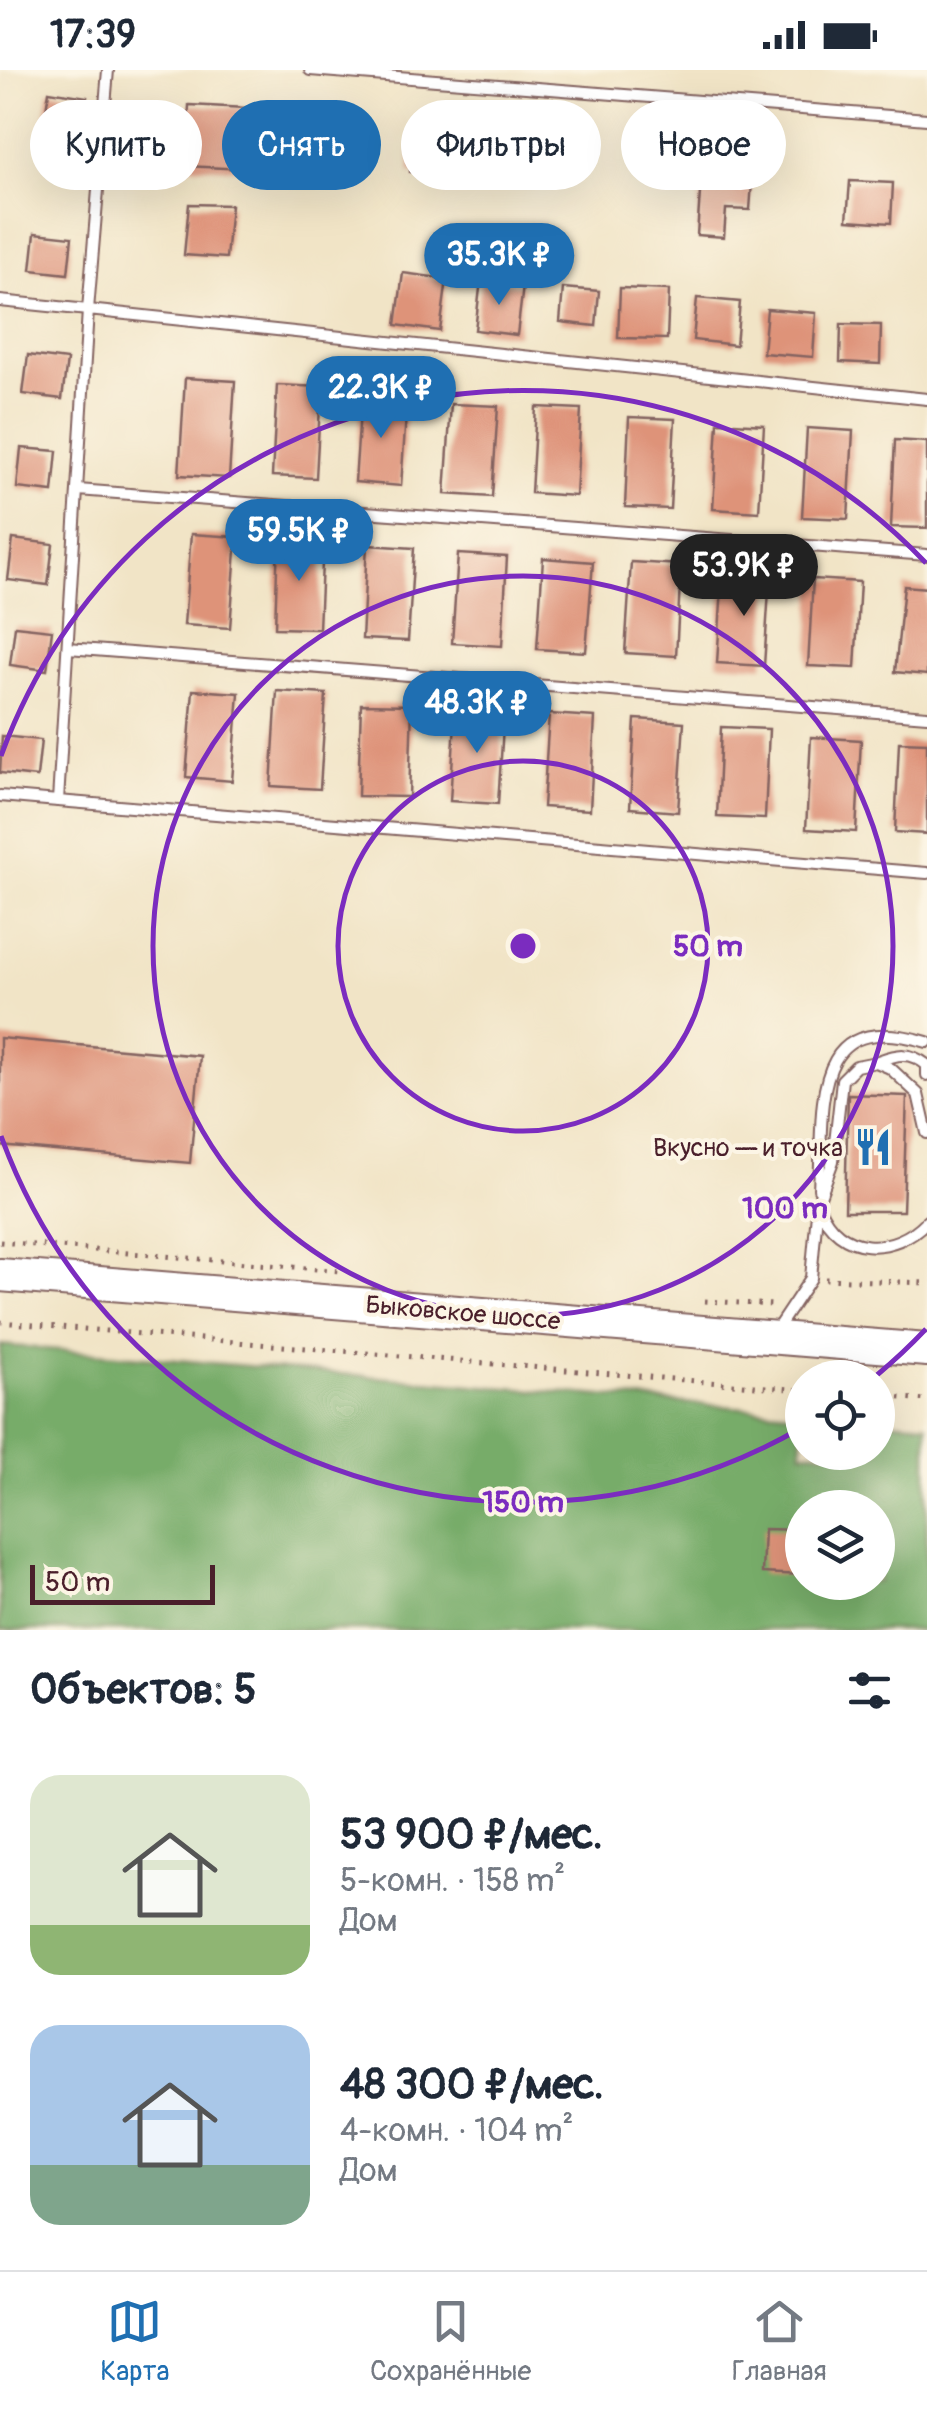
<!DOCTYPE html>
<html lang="ru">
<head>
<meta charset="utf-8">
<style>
	body { margin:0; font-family:Pangolin,sans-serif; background:#f2f2f3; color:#1f2937; height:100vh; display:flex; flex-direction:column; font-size:38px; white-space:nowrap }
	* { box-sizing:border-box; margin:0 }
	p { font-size:32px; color:#747a83 }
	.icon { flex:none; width:55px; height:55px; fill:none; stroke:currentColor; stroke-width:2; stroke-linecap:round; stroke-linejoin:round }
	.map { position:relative; height:1560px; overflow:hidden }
	.panel { display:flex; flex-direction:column; background:#fff; flex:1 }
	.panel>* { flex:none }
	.guide { position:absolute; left:30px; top:30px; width:868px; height:90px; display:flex; gap:20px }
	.tools { position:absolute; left:785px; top:1290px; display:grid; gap:20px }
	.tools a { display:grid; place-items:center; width:110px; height:110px; border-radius:50%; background:#fff; box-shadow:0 10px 40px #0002; font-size:50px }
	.scale { position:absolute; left:30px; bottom:25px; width:185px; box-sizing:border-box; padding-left:10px; border:5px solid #4a1f2b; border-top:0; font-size:28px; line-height:35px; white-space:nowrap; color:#4a1f2b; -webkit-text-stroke:8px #fcf5e5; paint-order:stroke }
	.price { position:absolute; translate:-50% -85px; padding:0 22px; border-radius:35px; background:#1f6fb2; color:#fff; font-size:32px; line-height:65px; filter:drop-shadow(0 2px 5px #0008) }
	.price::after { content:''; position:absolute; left:50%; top:60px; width:30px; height:22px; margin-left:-15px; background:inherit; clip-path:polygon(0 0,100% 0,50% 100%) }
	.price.current { background:#222; color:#fff }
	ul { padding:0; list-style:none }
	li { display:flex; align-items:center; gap:30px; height:250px; padding:0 30px }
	li span { display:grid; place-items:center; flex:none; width:280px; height:200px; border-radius:30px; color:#555 }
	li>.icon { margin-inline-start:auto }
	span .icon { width:120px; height:120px; fill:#fffc; stroke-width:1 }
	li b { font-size:42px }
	h2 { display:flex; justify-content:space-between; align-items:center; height:120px; padding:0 30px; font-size:42px }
	.tag { padding:0 35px; border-radius:45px; background:#fff; box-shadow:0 10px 40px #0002; font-size:35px; line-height:90px }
	.tag.current { background:#1f6fb2; color:#fff }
	.status { display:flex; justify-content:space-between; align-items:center; height:70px; padding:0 50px; background:#fff; direction:ltr }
	.status svg { height:28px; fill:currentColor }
	.menu { display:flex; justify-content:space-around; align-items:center; height:140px; border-top:2px solid #e0e1e3; background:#fff; font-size:28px; color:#747a83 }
	.menu a { display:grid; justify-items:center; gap:5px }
	.menu .current { color:#1f6fb2 }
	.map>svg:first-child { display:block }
</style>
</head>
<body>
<div class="status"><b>17:39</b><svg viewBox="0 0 49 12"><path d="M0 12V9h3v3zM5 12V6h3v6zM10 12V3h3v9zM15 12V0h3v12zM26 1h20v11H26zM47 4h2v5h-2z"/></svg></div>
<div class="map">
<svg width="927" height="1560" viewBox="0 0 927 1560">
	<rect width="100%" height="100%" fill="#fcf5e5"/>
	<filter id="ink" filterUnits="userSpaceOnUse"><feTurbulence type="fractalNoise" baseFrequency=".01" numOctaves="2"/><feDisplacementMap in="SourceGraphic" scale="20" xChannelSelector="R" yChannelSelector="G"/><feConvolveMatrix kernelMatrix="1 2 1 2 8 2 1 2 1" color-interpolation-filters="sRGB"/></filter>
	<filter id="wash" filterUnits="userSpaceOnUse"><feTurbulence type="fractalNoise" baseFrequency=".0048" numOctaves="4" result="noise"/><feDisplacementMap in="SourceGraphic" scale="40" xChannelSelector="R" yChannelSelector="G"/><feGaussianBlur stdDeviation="2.25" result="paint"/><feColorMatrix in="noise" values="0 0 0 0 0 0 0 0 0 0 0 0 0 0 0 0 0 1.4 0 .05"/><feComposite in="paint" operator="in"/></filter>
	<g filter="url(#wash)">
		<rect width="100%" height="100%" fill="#f1e4c6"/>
		<path fill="#77ac69" stroke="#60664a" stroke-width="2.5" fill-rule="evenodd" d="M 0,1275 L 802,1343 L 802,1382 L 878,1382 L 878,1350 L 927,1354 L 927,1560 L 0,1560 ZM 802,1438 L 878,1438 L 878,1512 L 802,1512 Z"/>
		<g id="blocks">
			<g fill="#de9379">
				<polygon points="49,21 87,27 81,64 43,59"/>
				<polygon points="189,35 246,38 243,99 186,96"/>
				<polygon points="411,71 450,72 449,104 410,102"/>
				<polygon points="499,79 531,80 530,109 498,108"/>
				<polygon points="702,94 753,98 750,140 726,139 724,167 697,165"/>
				<polygon points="850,111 893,113 891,153 847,150"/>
				<polygon points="189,134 231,135 226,188 184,185"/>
				<polygon points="35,163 72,167 68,204 31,200"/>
				<polygon points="403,203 447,209 440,261 396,255"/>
				<polygon points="481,210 523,216 517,265 475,260"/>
				<polygon points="563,218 599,221 596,256 560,252"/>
				<polygon points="620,218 669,220 667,269 618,268"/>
				<polygon points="697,228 740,232 736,275 693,270"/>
				<polygon points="767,239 816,243 813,287 763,283"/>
				<polygon points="841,254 881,255 880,294 840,292"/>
				<polygon points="28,285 67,290 62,329 23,324"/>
				<polygon points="185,308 235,311 229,408 179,405"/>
				<polygon points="277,315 321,317 316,408 272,406"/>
				<polygon points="361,327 407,330 401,416 355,412"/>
				<polygon points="451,334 498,336 492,427 445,424"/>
				<polygon points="536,337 581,339 576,426 531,423"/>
				<polygon points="629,347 675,349 670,439 625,437"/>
				<polygon points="718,352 764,355 759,442 713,439"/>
				<polygon points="807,358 853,361 848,449 802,447"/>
				<polygon points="895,370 927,372 927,458 891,457"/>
				<polygon points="21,378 57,381 53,422 17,418"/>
				<polygon points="191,464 237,467 230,558 184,555"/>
				<polygon points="278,468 323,470 319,559 275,558"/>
				<polygon points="13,469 53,474 48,515 8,510"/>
				<polygon points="367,475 414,478 408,571 362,569"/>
				<polygon points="458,484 507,487 502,576 452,573"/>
				<polygon points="543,488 593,492 586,582 537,579"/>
				<polygon points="631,492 681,495 676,586 625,583"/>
				<polygon points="723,502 770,505 764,596 717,593"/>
				<polygon points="813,509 860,512 855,598 808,596"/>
				<polygon points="904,516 927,518 927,605 895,602"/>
				<polygon points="15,556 52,560 47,600 10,595"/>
				<polygon points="193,620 239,623 232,711 186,707"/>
				<polygon points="277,621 326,624 320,719 271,716"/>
				<polygon points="361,634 412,635 409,727 358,726"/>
				<polygon points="456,637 504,641 498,734 450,731"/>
				<polygon points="549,644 595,647 590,740 543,737"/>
				<polygon points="635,649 684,652 678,742 630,738"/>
				<polygon points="721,657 769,659 765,749 717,747"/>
				<polygon points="2,666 41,670 37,707 0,703"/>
				<polygon points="811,667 861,670 856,762 806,759"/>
				<polygon points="899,672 927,673 927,764 895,762"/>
				<polygon points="0,968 200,986 190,1093 0,1076"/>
				<polygon points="848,1024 907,1026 903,1141 845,1141"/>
				<polygon points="764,1459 802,1460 802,1505 762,1503"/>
			</g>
		</g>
	</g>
	<g filter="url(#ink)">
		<use href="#blocks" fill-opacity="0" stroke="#846461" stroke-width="2.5"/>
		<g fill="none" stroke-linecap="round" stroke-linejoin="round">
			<g stroke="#846461" stroke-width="14">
				<g id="lane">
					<polyline points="310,0 927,49"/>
					<polyline points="0,231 88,240 108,0"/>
					<polyline points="927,329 88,240 58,731 927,803"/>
					<polyline points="78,420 927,485"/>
					<polyline points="68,578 927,646"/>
					<polyline points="0,726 58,731"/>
					<path d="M 878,991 C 898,984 909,981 927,995 L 927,1005"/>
					<path d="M 819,1119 C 824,1040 806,936 927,972"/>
					<path d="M 819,1136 C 838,1186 894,1186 927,1151"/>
					<polyline points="777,1259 811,1208 818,1132 833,1091 842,1010 856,996 876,992 890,998 918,1024 927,1063"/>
				</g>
			</g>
			<g stroke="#846461" stroke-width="36">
				<polyline id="primary" points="0,1205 927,1280"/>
			</g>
			<g stroke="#846461" stroke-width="5" stroke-dasharray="2.5 8" stroke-linecap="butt">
				<polyline points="0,1172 341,1201"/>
				<polyline points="825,1209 927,1213"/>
				<polyline points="705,1231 774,1235"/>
				<polyline points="0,1252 802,1320"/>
				<polyline points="878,1326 927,1330"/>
			</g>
			<use href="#lane" stroke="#fff" stroke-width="10"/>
			<use href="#primary" stroke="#fff" stroke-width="32"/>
		</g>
	</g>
	<g fill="none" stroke="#7b2cbf" stroke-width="5">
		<circle cx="523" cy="876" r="185"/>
		<circle cx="523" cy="876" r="370"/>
		<path d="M926 1259A556 556 0 0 1 877 1305M801 1358A556 556 0 0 1 1 1066M1 686A556 556 0 0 1 926 493"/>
	</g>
	<defs>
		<g id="restaurant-bare" transform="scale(3)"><path d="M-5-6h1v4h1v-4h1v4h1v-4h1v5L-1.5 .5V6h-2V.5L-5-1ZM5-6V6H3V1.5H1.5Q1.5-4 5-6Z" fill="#1f6fb2" stroke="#fcf5e5" stroke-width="2.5" paint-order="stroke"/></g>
	</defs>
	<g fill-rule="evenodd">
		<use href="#restaurant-bare" x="873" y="1077"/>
	</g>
	<g text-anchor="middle" stroke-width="8" stroke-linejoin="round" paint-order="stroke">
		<g font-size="25" fill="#4a1f2b" stroke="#fcf5e5" text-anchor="end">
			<text x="843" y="1086">Вкусно — и точка</text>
		</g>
		<g font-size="25" fill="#4a1f2b" stroke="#fcf5e5">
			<text transform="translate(463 1242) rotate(5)" y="9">Быковское шоссе</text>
		</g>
	</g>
	<circle cx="523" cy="876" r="15" fill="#7b2cbf" stroke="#fcf5e5" stroke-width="5"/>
	<g font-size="30" text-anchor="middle" font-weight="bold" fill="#7b2cbf" stroke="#fcf5e5" stroke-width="8" stroke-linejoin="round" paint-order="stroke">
		<text x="708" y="886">50 m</text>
		<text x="785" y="1148">100 m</text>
		<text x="523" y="1442">150 m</text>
	</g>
</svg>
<div class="tools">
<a><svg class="icon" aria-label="locate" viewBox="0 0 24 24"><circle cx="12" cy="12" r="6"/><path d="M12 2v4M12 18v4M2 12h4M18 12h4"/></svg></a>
<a><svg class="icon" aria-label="layers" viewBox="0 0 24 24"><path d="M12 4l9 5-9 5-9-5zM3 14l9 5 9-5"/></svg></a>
</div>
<div class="scale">50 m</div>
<b class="price" style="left:499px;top:238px">35.3K ₽</b>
<b class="price" style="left:381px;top:371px">22.3K ₽</b>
<b class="price" style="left:299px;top:514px">59.5K ₽</b>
<b class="price current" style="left:744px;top:549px">53.9K ₽</b>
<b class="price" style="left:477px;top:686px">48.3K ₽</b>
<div class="guide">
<a class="tag">Купить</a>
<a class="tag current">Снять</a>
<a class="tag">Фильтры</a>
<a class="tag">Новое</a>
</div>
</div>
<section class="panel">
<h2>Объектов: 5<svg class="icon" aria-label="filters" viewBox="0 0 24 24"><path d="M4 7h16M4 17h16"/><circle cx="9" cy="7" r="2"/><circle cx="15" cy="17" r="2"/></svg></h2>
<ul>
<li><span style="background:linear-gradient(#dfe7d0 75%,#8fb573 0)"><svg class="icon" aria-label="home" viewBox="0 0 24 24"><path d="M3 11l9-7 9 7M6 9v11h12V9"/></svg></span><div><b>53 900 ₽/мес.</b><p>5-комн. · 158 m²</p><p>Дом</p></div></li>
<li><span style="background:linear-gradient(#a9c7e8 70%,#7fa58c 0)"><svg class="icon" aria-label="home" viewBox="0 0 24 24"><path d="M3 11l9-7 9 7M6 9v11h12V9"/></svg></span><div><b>48 300 ₽/мес.</b><p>4-комн. · 104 m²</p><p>Дом</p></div></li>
</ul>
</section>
<nav class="menu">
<a class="current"><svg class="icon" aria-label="map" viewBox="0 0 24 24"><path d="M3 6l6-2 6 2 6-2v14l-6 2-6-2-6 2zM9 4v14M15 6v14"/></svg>Карта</a>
<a><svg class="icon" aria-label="saved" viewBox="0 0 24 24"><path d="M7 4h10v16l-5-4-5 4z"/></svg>Сохранённые</a>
<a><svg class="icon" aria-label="home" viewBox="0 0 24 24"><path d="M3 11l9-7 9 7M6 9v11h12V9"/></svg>Главная</a>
</nav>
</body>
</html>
